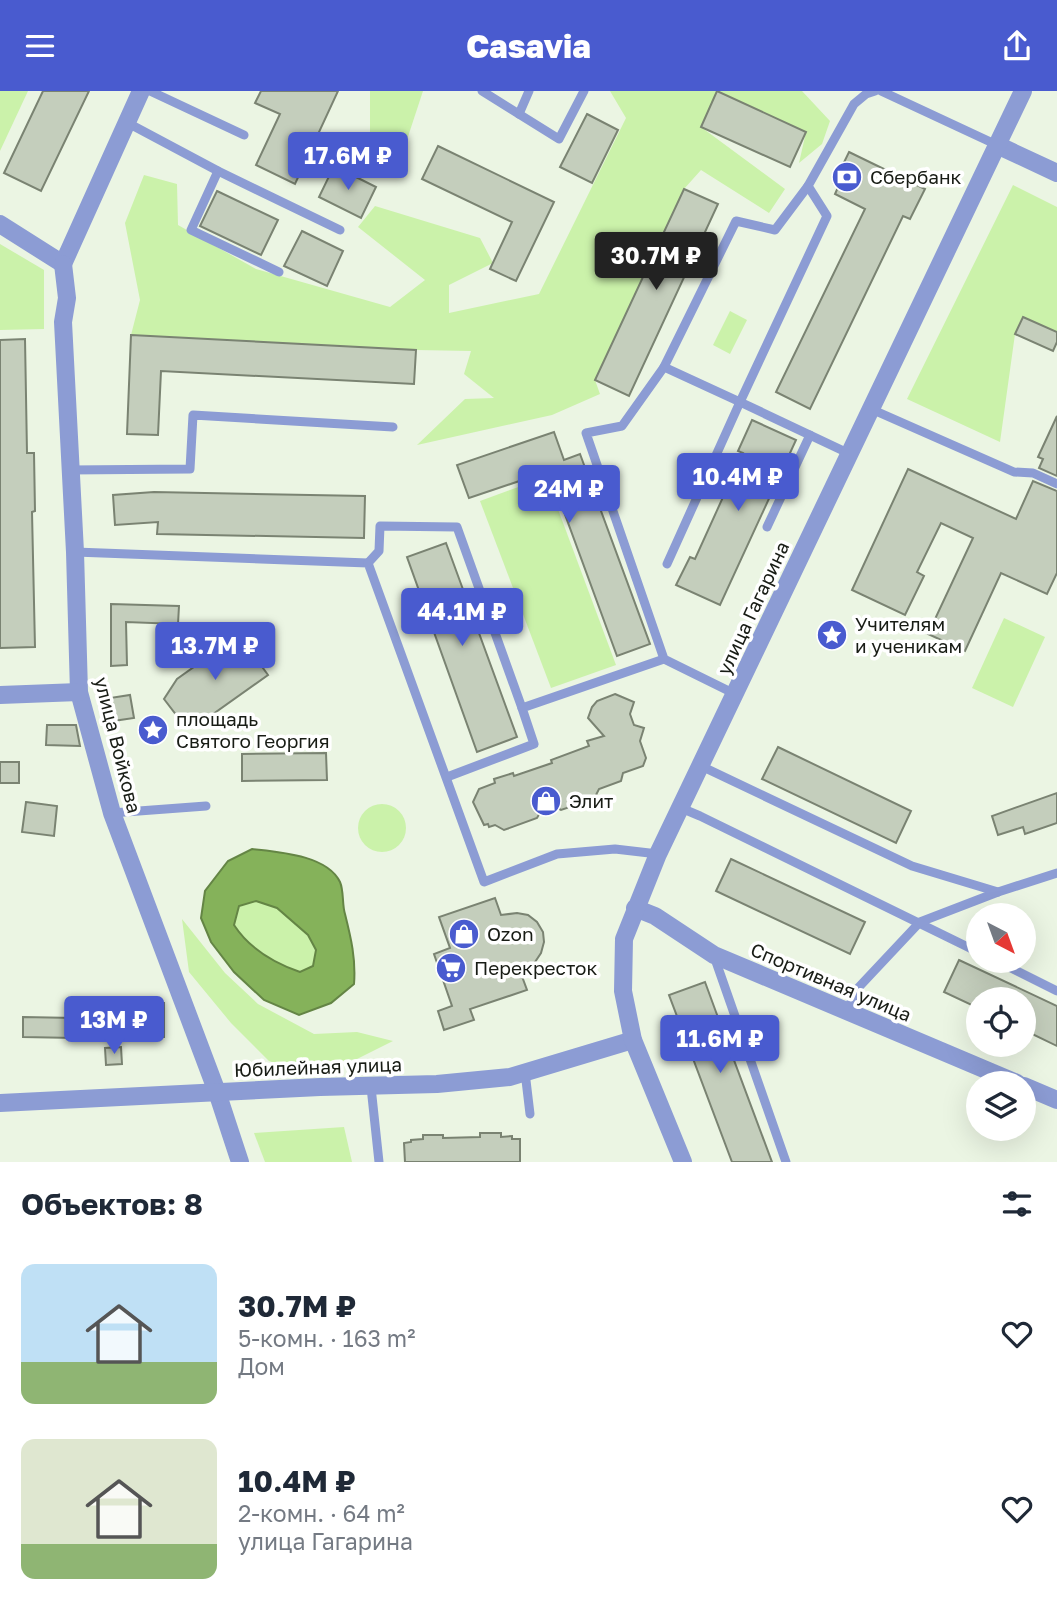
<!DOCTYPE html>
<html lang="ru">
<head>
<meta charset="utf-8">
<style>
	body { margin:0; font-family:"Golos Text",sans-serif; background:#f2f2f3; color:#1f2937; height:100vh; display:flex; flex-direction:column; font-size:26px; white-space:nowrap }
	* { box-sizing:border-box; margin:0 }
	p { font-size:23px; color:#747a83 }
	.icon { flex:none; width:38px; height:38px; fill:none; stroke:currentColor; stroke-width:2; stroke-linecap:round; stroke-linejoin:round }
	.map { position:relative; height:1071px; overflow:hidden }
	.drawer { display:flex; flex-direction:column; background:#fff; flex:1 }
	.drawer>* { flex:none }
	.needle { width:46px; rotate:139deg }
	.tools { position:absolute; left:966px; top:812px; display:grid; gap:14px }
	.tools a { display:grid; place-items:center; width:70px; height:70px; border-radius:50%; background:#fff; box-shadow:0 7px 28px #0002; font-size:35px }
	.price { position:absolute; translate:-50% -60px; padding:0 16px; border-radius:7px; background:#495bcf; color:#fff; font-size:23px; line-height:46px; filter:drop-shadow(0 2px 4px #0008) }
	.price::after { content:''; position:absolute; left:50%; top:42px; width:21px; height:16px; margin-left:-10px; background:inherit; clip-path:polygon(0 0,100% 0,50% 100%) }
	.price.active { background:#222; color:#fff }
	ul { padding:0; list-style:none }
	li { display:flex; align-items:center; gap:21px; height:175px; padding:0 21px }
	li span { display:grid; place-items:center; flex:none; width:196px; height:140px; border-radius:14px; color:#555 }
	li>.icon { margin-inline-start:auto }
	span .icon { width:84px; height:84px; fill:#fffc; stroke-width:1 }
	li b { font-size:30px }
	h2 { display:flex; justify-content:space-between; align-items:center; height:84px; padding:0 21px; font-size:30px }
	header { display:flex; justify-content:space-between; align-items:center; height:91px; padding:0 21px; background:#495bcf; color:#fff; font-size:32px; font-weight:800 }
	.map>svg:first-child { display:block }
</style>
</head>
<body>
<header><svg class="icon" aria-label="menu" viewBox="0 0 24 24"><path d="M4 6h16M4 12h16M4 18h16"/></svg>Casavia<svg class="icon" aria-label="share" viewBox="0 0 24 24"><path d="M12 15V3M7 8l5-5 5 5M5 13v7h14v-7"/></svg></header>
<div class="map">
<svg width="1057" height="1071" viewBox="0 0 1057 1071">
	<rect width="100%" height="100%" fill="#ebf5e3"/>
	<g fill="#cbf2aa">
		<polygon points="0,0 28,0 0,60"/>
		<polygon points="370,0 423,0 399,73 370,47"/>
		<polygon points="610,0 802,0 830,30 822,53 799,72 806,41 701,36 785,98 769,122 701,79 684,98 595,289 600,303 552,324 417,354 465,308 494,307 464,283 471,260 416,259 131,244 140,209 125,132 144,84 177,93 178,134 256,178 390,216 425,189 358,136 375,115 480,147 493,172 449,194 449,222 539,203 626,27"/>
		<polygon points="1013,94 1057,116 1057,241 1022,226 1015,243 1000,351 907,308"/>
		<polygon points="0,153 44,179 44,238 0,239"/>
		<polygon points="730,220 747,229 730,263 713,254"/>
		<polygon points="546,386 616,574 551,597 480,410"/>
		<polygon points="1004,527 1045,546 1013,616 972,597"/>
		<circle cx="382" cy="737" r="24"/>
		<path d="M 256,810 L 277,816 L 308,844 L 316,859 L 313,875 L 300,881 C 274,872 250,857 234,834 L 239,814 Z"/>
		<polygon points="182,828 225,882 258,913 314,943 357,941 393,950 357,968 289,977 269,970 231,932 189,881"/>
		<polygon points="344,1036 352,1071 265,1071 254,1042"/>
	</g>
	<path fill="#85b25a" stroke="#648545" stroke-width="2" fill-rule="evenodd" d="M 252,758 C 278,761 327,764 340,791 C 344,800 342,814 345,823 C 351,847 356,868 354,893 L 331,912 L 299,924 L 264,909 L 234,881 L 211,851 L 201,827 L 205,800 L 228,770 ZM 256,810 L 277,817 L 308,844 L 316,859 L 313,875 L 300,881 C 274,872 249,857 234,834 L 239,815 Z"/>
	<g fill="#c4cebc" stroke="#7a8372" stroke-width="2">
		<polygon points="43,0 89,0 41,100 4,82"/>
		<polygon points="261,0 338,0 295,93 256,74 280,23 255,12"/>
		<polygon points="717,0 806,41 790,76 701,36"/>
		<polygon points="587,23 618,39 592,92 560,76"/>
		<polygon points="438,55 554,111 516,190 490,178 512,131 422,88"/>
		<polygon points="849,61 925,98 910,128 903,125 810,318 776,301 865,118 835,103 839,94 834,92"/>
		<polygon points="334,75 376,96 361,127 319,106"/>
		<polygon points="684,98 718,113 629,305 595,289"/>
		<polygon points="217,100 278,129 261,164 200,135"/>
		<polygon points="302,140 343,160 327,195 284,175"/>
		<polygon points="1023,226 1057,241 1057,251 1053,260 1015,243"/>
		<polygon points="131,244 416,259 414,293 161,280 158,344 127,343"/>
		<polygon points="25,248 27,362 34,362 35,420 32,421 35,556 0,557 0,249"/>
		<polygon points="1057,325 1057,385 1039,377 1043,368 1038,366"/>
		<polygon points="752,329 796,349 720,514 676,494 690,466 695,468 743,362 738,360"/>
		<polygon points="554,341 564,369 580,363 650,553 617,565 549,380 469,407 457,374"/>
		<polygon points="908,378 1016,428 1033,390 1057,400 1057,482 1047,503 1001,482 965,560 928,543 973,447 941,432 917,481 924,485 905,524 852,499"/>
		<polygon points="154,401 365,405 364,447 157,443 158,431 115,434 113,404"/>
		<polygon points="446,452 517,646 477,661 407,466"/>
		<polygon points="111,513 179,515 178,533 126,531 127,574 111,575"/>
		<polygon points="239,544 268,584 206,628 184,634 164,608 177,588"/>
		<polygon points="615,603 634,611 630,623 634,634 644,637 640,650 646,667 643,675 623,682 621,690 599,698 594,708 561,719 546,711 537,727 504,739 495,734 489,736 488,733 484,734 473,711 479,698 495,692 494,688 513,682 514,685 552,672 551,669 589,655 587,650 604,645 588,627 592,616 597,610"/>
		<polygon points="130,604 134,627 113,630 110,607"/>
		<polygon points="47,634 76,634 80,655 46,654"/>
		<polygon points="778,656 911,720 896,752 762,688"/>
		<polygon points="326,662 327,689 242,690 242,663"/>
		<rect x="0" y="671" width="19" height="21"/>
		<polygon points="1057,702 1057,732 1025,743 1023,736 998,744 992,725"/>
		<polygon points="26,711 57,715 54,745 22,741"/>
		<polygon points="731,768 865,831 850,863 716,800"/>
		<polygon points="495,807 501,824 517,822 528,824 537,831 543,841 544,851 541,862 535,871 520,880 527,899 470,918 474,929 444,939 438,920 452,915 434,863 450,857 439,826"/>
		<polygon points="959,869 1057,915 1057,955 1024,939 1024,908 978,908 978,917 944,901"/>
		<polygon points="705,891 716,921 772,1071 732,1071 669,904"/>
		<rect x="134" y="912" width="30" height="34"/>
		<polygon points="23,926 75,927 75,947 23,946"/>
		<polygon points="121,956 122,973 106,974 105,957"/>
		<polygon points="480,1042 501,1042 501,1046 512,1045 512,1048 520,1048 520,1071 405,1071 404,1052 411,1051 411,1049 423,1048 423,1044 443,1044 443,1047 480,1046"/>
	</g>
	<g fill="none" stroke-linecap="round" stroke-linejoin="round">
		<g stroke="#8c9cd4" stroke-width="9">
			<polyline points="150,0 244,44"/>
			<polyline points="482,0 559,48 584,0"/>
			<polyline points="881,0 997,54"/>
			<polyline points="519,23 529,0"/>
			<polyline points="126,31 218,80 340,139"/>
			<polyline points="218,80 191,139 279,181"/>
			<polyline points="664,276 622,335 586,342 664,568 735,603"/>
			<polyline points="871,318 1014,381 1033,382 1057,393"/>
			<polyline points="850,363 740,311 827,125 808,95 854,13 866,3 875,0"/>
			<polyline points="69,379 190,378 193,324 393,336"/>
			<polyline points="767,436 810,344"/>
			<polyline points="75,461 368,472 484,791 557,763 615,758 658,763"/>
			<polyline points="368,472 379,460 380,435 457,436 522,617"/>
			<polyline points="667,473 740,311 664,276 736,130 775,139 808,95"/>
			<polyline points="701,675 912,775 998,801"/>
			<polyline points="447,686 534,653 522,617 664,568"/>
			<polyline points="681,717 700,725 978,861"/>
			<polyline points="112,722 206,715"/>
			<polyline points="714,865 786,1071"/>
			<polyline points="997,870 1057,900"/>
			<polyline points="846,921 858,897 920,831 998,801 1057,782"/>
			<polyline points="525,981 530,1023"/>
			<polyline points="371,996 379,1071"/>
		</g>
		<g stroke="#8c9cd4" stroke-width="18">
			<polyline points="0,133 63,173 141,0"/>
			<polyline points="63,173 67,207 63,231 75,461 79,601 112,722 217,1001 240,1071"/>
			<polyline points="0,604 79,601"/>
			<polyline points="635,817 655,825 714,864 1017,992"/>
			<polyline points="1024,995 1057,1009"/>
		</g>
		<g stroke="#8c9cd4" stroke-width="18">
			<polyline points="997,54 1057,82"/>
			<polyline points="0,1012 320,996 437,993 510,986 633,949"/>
			<polyline points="683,1071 633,949 623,900 624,848 658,763 1023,0"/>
		</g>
	</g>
	<defs>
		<g id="bank-disc" transform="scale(1.575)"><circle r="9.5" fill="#495bcf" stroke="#fff"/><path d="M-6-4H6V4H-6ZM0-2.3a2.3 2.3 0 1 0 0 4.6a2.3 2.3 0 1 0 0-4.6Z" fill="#fff"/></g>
		<g id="sight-disc" transform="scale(1.575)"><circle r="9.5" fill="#495bcf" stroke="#fff"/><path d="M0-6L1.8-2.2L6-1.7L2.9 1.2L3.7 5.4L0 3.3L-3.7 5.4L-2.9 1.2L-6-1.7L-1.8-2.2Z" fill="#fff"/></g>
		<g id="shop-disc" transform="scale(1.575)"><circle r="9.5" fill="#495bcf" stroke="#fff"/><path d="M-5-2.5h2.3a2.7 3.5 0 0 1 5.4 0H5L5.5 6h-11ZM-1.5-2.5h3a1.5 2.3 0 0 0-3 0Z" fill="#fff"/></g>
		<g id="supermarket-disc" transform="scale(1.575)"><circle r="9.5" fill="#495bcf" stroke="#fff"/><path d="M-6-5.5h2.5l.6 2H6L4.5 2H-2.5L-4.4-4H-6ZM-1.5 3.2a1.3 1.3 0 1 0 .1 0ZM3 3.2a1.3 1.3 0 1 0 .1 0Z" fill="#fff"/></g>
	</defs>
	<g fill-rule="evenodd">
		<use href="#bank-disc" x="847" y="86"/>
		<use href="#sight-disc" x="832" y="544"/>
		<use href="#sight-disc" x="153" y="639"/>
		<use href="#shop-disc" x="546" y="710"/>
		<use href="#shop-disc" x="464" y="843"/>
		<use href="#supermarket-disc" x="451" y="877"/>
	</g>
	<g text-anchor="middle" stroke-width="7" stroke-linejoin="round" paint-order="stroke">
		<g font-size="19" fill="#181c15" stroke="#fff" text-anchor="start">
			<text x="870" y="93">Сбербанк</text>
			<text x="855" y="540">Учителям<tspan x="855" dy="22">и ученикам</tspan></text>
			<text x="176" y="635">площадь<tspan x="176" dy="22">Святого Георгия</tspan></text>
			<text x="569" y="717">Элит</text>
			<text x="487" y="850">Ozon</text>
			<text x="474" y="884">Перекресток</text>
		</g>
		<g font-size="19" fill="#181c15" stroke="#fff">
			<text transform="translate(753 517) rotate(-65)" y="7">улица Гагарина</text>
			<text transform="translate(118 654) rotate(76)" y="7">улица Войкова</text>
			<text transform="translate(831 891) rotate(23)" y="7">Спортивная улица</text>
			<text transform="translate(318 976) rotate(-2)" y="7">Юбилейная улица</text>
		</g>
	</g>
</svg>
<div class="tools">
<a><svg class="needle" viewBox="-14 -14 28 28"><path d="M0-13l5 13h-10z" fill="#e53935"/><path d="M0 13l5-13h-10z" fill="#747a83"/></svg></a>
<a><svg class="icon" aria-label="locate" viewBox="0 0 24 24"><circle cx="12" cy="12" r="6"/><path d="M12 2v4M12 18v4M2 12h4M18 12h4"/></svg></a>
<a><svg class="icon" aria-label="layers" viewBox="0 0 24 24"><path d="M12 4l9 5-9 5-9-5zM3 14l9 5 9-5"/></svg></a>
</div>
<b class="price" style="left:348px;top:101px">17.6M ₽</b>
<b class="price active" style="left:656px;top:201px">30.7M ₽</b>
<b class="price" style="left:738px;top:422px">10.4M ₽</b>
<b class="price" style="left:569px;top:434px">24M ₽</b>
<b class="price" style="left:462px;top:557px">44.1M ₽</b>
<b class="price" style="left:215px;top:591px">13.7M ₽</b>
<b class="price" style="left:114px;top:965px">13M ₽</b>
<b class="price" style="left:720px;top:984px">11.6M ₽</b>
</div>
<section class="drawer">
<h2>Объектов: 8<svg class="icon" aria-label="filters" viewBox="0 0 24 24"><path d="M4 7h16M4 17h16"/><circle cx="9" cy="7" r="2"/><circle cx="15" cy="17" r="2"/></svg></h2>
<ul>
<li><span style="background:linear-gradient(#bfe0f5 70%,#8fb573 0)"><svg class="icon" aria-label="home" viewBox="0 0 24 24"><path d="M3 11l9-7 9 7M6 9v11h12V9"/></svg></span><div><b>30.7M ₽</b><p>5-комн. · 163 m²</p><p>Дом</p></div><svg class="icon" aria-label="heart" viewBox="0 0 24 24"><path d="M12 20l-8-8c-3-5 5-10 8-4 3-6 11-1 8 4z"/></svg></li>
<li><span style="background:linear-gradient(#dfe7d0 75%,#8fb573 0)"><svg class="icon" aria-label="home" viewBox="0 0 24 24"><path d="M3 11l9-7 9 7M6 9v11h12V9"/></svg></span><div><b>10.4M ₽</b><p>2-комн. · 64 m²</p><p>улица Гагарина</p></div><svg class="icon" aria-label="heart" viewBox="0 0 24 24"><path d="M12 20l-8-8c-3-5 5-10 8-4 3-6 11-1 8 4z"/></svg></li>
</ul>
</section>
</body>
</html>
